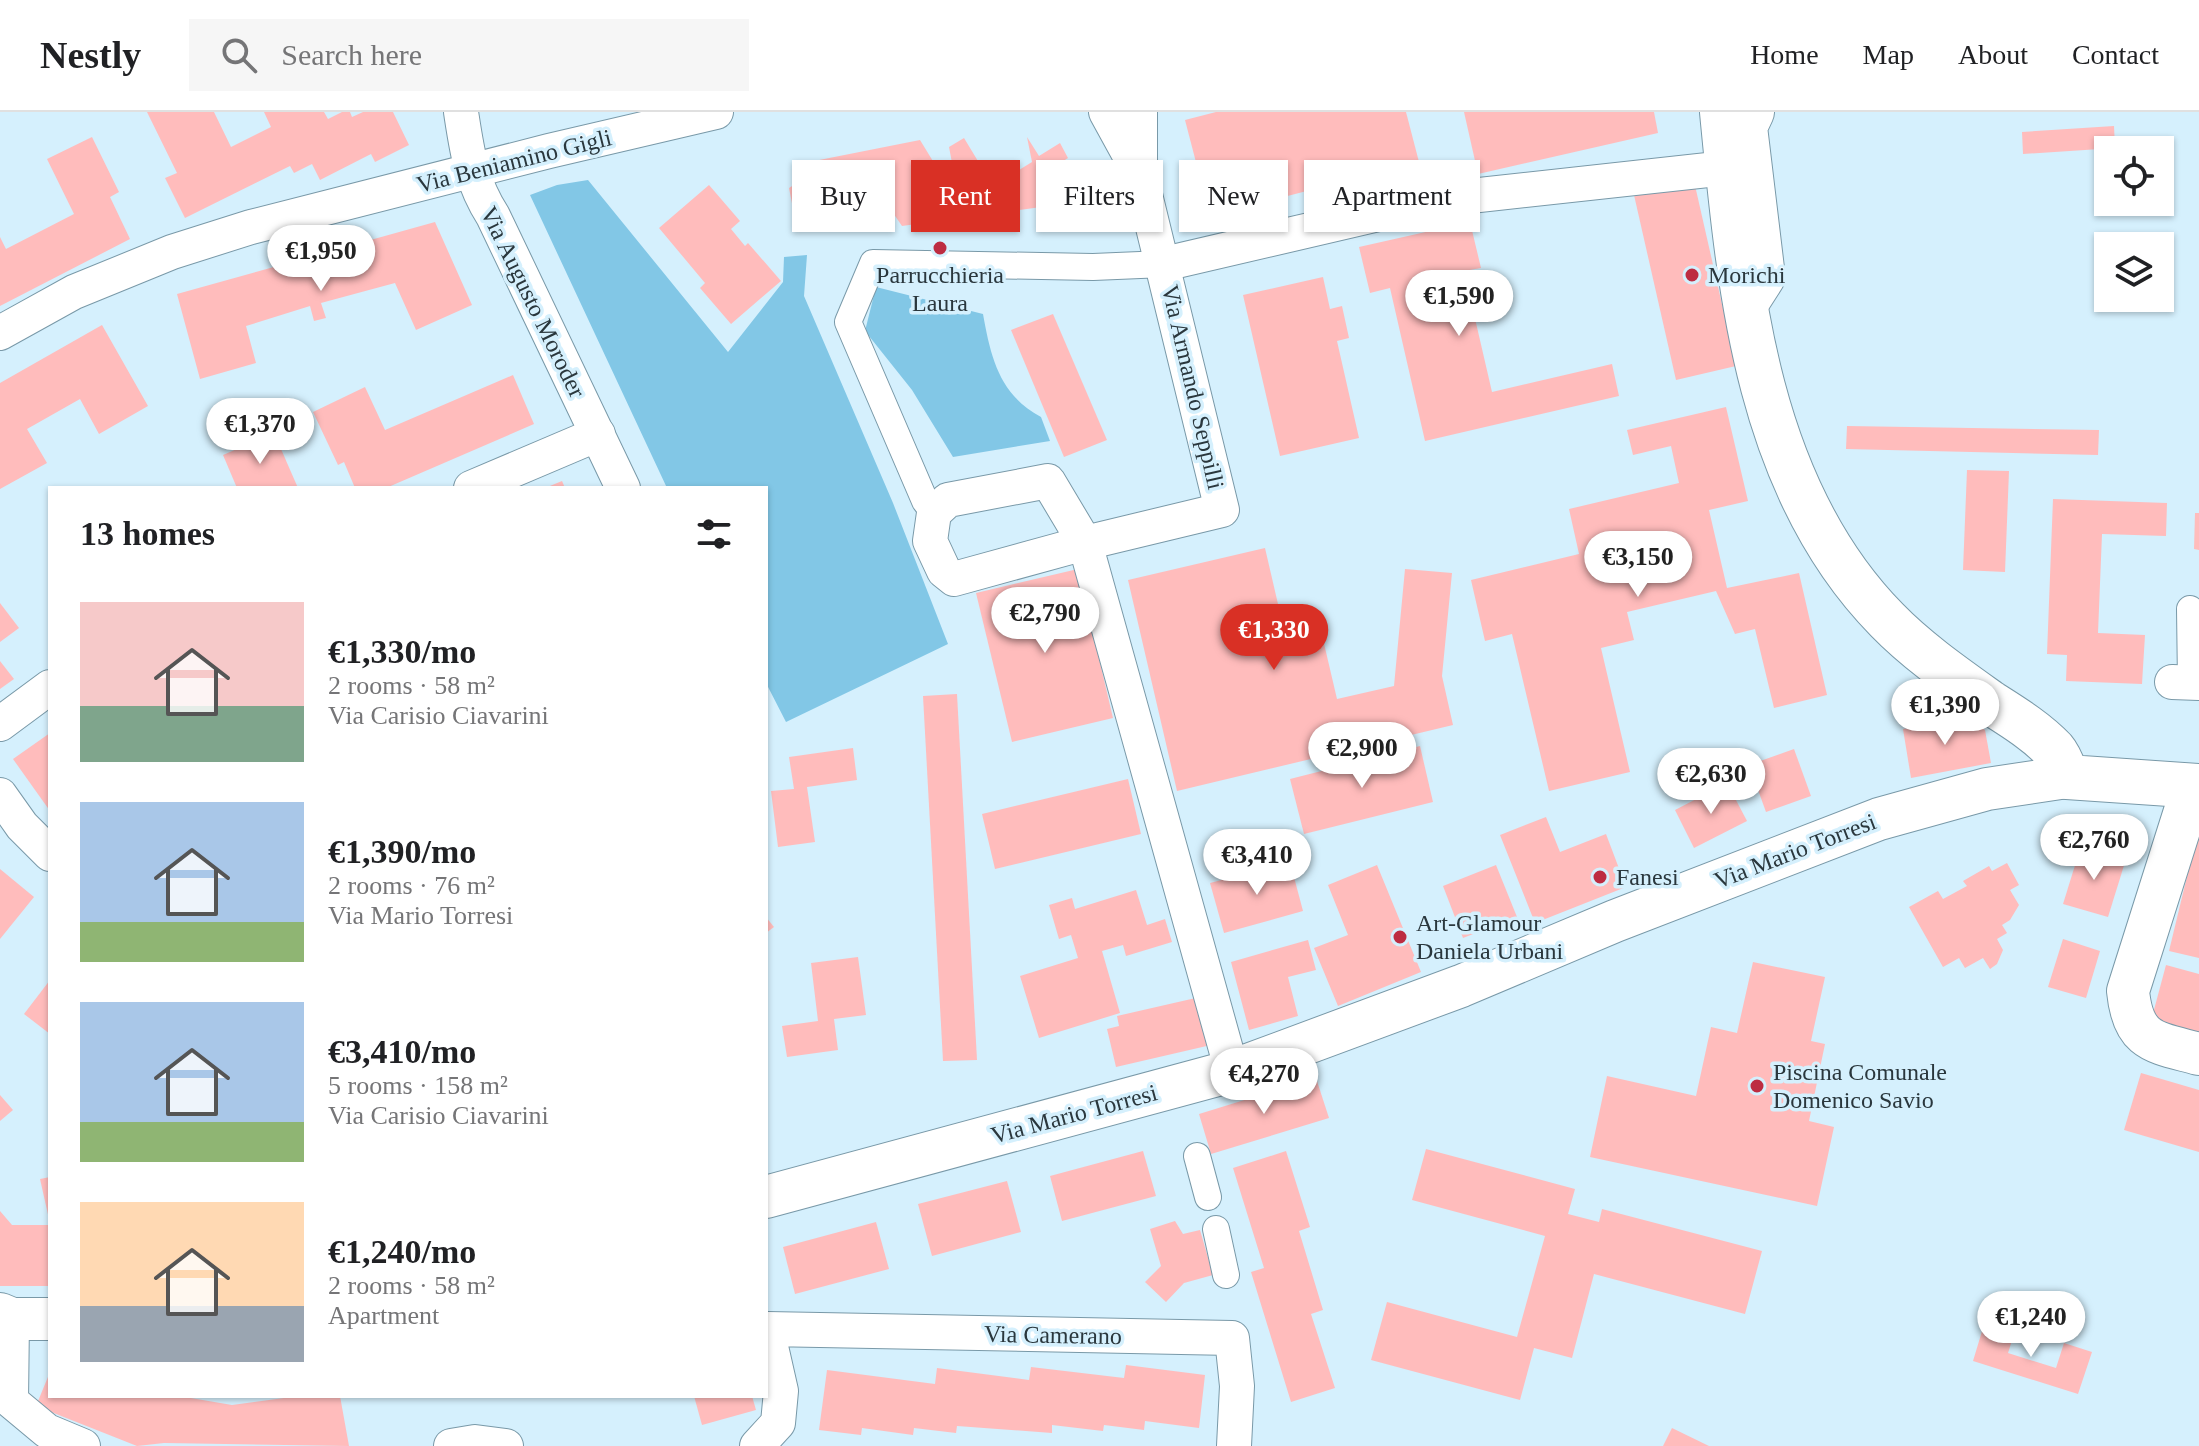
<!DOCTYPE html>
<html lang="en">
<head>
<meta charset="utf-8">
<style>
	body { margin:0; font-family:"Times New Roman",serif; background:#f6f6f6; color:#202124; height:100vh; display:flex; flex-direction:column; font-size:30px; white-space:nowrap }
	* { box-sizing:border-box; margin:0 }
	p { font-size:26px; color:#757577 }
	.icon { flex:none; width:44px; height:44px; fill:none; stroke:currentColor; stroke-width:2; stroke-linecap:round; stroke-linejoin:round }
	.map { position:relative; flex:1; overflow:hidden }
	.drawer { position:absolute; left:48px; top:374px; width:720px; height:912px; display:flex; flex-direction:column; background:#fff; border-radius:0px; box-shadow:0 2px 6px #0004 }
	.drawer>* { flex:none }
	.top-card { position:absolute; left:792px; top:48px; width:760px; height:72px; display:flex; gap:16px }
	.tools { position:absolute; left:2094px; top:24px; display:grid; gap:16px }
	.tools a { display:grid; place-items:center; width:80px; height:80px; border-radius:0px; background:#fff; box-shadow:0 2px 6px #0004; font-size:40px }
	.price { position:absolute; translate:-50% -68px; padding:0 18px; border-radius:28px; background:#fff; color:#222; font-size:26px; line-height:52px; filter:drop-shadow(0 2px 4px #0008) }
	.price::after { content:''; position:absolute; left:50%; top:48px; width:24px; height:18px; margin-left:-12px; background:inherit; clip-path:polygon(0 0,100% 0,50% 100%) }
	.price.active { background:#d93025; color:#fff }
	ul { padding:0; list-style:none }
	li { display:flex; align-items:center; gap:24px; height:200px; padding:0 32px }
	li span { display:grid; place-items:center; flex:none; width:224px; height:160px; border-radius:0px; color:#555 }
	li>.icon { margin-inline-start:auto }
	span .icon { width:96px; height:96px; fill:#fffc; stroke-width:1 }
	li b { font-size:34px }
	h2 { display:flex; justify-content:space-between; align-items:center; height:96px; padding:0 32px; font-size:34px }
	.chip { padding:0 28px; border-radius:0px; background:#fff; box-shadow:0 2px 6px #0004; font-size:28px; line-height:72px }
	.chip.active { background:#d93025; color:#fff }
	header { display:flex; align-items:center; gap:48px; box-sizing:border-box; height:112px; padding:0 40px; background:#fff; border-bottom:2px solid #e0e0e0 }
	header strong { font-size:38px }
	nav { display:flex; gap:44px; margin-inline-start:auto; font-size:28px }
	.search { width:560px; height:72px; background:#f6f6f6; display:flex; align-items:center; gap:20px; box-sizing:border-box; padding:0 28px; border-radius:0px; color:#757577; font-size:30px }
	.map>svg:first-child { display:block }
</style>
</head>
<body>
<header>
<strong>Nestly</strong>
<div class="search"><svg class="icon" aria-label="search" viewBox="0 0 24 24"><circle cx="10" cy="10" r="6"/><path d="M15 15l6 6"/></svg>Search here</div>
<nav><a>Home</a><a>Map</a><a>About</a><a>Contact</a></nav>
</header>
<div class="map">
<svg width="2199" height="1334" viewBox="0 0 2199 1334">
	<rect width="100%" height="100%" fill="#d5f0fd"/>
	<g fill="#82c7e6">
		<polygon points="588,68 728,240 783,170 784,145 807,143 804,184 893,391 948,532 786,610 766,571 766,376 667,376 530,83 557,73"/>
		<path d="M 876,175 L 983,202 C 991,247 1000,283 1041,305 L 1050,329 L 953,345 L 912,278 L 865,219 Z"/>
	</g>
	<g fill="#ffbcbc">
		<polygon points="147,0 214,0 231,35 271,15 264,0 324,0 328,7 342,0 350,0 352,5 363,0 393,0 409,33 375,50 371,42 320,68 312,52 294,61 290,54 185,106 165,66 177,61"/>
		<polygon points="1216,0 1406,0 1419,50 1210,104 1185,8"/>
		<polygon points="1464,0 1654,0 1658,21 1478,62"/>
		<polygon points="2114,14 2115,36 2023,42 2022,20"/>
		<polygon points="92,25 119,80 110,85 130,127 0,194 0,125 6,137 74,102 47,47"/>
		<polygon points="1027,25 1039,44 1060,31 1068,46 1057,53 1065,66 1070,91 902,114 891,98 797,117 789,76 803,67 794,53 920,28 939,59 953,56 949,35 964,26 987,64 1019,58 1032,50"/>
		<polygon points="1694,69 1736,254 1676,268 1634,83"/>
		<polygon points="709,73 740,109 731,117 745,134 748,131 781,169 731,212 700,176 705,171 659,116"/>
		<polygon points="435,110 472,193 416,218 395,171 369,178 321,191 326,206 314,209 310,194 246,214 256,251 200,267 177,182"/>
		<polygon points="1470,110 1481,156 1464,159 1492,280 1612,252 1619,284 1425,329 1390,176 1370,181 1359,135"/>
		<polygon points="1323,165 1330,197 1342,194 1349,226 1337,229 1359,326 1280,344 1243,183"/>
		<polygon points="1053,202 1107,328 1064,345 1011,218"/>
		<polygon points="102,213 148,294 99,322 80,287 27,317 47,351 0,377 0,271"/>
		<polygon points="513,263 534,312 386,376 355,376 344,350 338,353 313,300 365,275 385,318"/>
		<polygon points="1726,295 1748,389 1709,398 1727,476 1799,461 1827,583 1774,596 1755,517 1735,522 1716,479 1627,500 1634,528 1601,536 1630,660 1549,679 1512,522 1485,529 1471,468 1579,442 1569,397 1679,371 1671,334 1633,343 1627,318"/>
		<polygon points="1847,314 2099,318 2098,343 1846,337"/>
		<polygon points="274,321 298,376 237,376 223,343"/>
		<polygon points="1967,358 2009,359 2005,460 1963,458"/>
		<polygon points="562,369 565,376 545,376"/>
		<polygon points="2053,387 2167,391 2166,424 2102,422 2098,521 2145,523 2142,572 2066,569 2067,543 2047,542"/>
		<polygon points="2195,401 2199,401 2199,438 2194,437"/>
		<polygon points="1265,436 1287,531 1322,523 1337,587 1394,574 1405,457 1452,461 1442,564 1453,613 1177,679 1128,468"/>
		<polygon points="1078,457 1113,606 1012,630 976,481"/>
		<polygon points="0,491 19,516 0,530"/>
		<polygon points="0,549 14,567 0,577"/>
		<polygon points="957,582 977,948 943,949 923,584"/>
		<polygon points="1962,607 1985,618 1991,651 1911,666 1903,617"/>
		<polygon points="50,621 50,699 13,647"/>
		<polygon points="1420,634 1433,690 1304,722 1290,667"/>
		<polygon points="853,636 857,668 807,675 815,730 778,735 771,679 794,677 789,645"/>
		<polygon points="1794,637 1811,684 1766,700 1749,653"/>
		<polygon points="1128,667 1141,722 995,757 982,702"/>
		<polygon points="1727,671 1747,709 1694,736 1675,698"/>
		<polygon points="1546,705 1560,740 1606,722 1626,775 1535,811 1500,723"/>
		<polygon points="2198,719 2199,719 2199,846 2169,839"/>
		<polygon points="2081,734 2126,747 2108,805 2063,792"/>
		<polygon points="1290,750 1303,799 1224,821 1210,771"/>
		<polygon points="2007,751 2019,773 2010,778 2019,793 2010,808 2002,813 2007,821 1997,827 2003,838 1997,852 1990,857 1983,846 1965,856 1959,846 1943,855 1909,795 1938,779 1943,787 1967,774 1963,769 1989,754 1992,759"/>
		<polygon points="1377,753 1421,860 1338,894 1314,836 1348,823 1328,773"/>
		<polygon points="1496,753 1517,805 1463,826 1443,774"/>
		<polygon points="0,757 34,785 0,827"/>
		<polygon points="1136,778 1147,813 1165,807 1172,830 1126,844 1123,833 1102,839 1120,901 1039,926 1020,864 1078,846 1071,823 1059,827 1049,793 1072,786 1075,797"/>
		<polygon points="766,805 774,815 766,821"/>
		<polygon points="2063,827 2100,839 2086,886 2048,875"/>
		<polygon points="1308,828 1316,858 1288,865 1298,904 1249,918 1231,850"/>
		<polygon points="858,845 866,903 834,907 838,938 787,945 782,914 818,909 811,851"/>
		<polygon points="1753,850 1825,865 1811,929 1825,932 1809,1009 1834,1015 1817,1094 1590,1045 1607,964 1696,984 1711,915 1737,921"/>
		<polygon points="2166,853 2199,862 2199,922 2151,909"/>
		<polygon points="50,868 50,922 24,902"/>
		<polygon points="1200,885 1211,933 1116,955 1107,917 1119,914 1117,904"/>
		<polygon points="2141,961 2199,978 2199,1040 2124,1018"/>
		<polygon points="1316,966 1329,1006 1211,1042 1199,1002"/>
		<polygon points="0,983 13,998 0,1009"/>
		<polygon points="1426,1037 1575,1077 1568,1102 1599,1110 1602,1097 1762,1139 1745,1202 1594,1162 1572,1246 1534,1236 1520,1288 1371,1248 1387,1190 1517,1225 1545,1124 1412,1088"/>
		<polygon points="1143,1039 1156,1084 1062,1109 1050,1064"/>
		<polygon points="1286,1039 1310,1115 1299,1119 1323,1198 1311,1202 1335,1276 1291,1290 1251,1160 1264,1156 1233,1056"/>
		<polygon points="50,1065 50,1107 49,1107 40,1067"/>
		<polygon points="1007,1069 1021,1120 932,1144 918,1092"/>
		<polygon points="0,1099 12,1113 50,1113 50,1174 0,1174"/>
		<polygon points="1175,1109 1183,1122 1200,1118 1213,1163 1184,1171 1166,1190 1145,1170 1161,1154 1150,1117"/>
		<polygon points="876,1110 889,1157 795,1182 783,1135"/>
		<polygon points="1986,1206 2016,1216 2008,1241 2056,1256 2064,1231 2092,1240 2078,1282 1973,1249"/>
		<polygon points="1126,1253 1205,1263 1199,1316 1145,1309 1144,1318 1104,1313 1103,1319 1052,1313 1052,1321 957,1314 956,1321 914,1316 913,1323 862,1316 861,1323 819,1318 827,1258 935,1272 937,1256 1029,1268 1031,1255 1124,1266"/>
		<polygon points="50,1260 50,1284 179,1284 232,1293 299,1284 340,1284 349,1334 164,1331 137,1334 36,1294"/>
		<polygon points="694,1284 752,1284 756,1298 702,1313"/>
		<polygon points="1672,1316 1709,1334 1663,1334"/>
	</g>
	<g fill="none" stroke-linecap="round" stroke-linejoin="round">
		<g stroke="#7999a8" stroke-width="28">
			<g id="pedestrian">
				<polyline points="934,401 925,389 848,210 873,151 1093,155 1164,152"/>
				<polyline points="2190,497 2191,571"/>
				<polyline points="1197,1044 1208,1085"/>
				<polyline points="1216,1117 1226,1163"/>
			</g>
		</g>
		<g stroke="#7999a8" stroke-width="36">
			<g id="minor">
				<path d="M 461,0 C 467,39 471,70 493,104 L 623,376"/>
				<polyline points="1106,0 1140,62 1222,398 1085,431 1232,959"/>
				<polyline points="1140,58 1140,0"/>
				<polyline points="1164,152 1443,87 1726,56"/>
				<polyline points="0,221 74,180 172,140 251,115 549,39 716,0"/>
				<polygon points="1048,369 1085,431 954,467 944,459 930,429 934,401 948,388"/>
				<polyline points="471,376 598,322"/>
				<polyline points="2172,570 2199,571"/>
				<polyline points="0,612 50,575"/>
				<polyline points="0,683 22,714 50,742"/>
				<polyline points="12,1207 11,1289 47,1319 83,1334"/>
				<polyline points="451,1334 475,1330 506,1334"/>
				<polyline points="757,1334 778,1311 781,1279 767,1217 1232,1226 1237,1274 1234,1334"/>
			</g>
		</g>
		<g stroke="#7999a8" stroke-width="44">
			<g id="tertiary">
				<polyline points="1748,190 1764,165 1746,15 1753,0"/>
				<path d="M 2193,674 L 2128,879 C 2133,931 2155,930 2199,942"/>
				<polyline points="766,1085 1232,959 1461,874 1615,809 1879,707 1987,677 2067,665"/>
				<polyline points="0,1202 12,1207 50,1207"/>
			</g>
		</g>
		<g stroke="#7999a8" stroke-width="46">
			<path id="secondary" d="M 1722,0 C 1739,176 1756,375 1887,508 C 1917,539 1956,566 1991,591 C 2013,605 2036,619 2054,638 C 2060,645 2064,656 2067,665 L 2199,674"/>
		</g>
		<use href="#pedestrian" stroke="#fff" stroke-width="26"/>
		<use href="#minor" stroke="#fff" stroke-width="34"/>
		<use href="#tertiary" stroke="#fff" stroke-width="42"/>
		<use href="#secondary" stroke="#fff" stroke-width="44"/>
	</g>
	<g fill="#bd2c41" stroke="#d5f0fd" stroke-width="3">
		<circle cx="940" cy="136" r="8"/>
		<circle cx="1692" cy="163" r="8"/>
		<circle cx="1600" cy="765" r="8"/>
		<circle cx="1400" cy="825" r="8"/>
		<circle cx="1757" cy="974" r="8"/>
	</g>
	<g text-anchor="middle" stroke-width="7" stroke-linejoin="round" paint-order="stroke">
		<g font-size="24" fill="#2a373d" stroke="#d5f0fd">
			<text transform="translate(514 49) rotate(-14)" y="8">Via Beniamino Gigli</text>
			<text transform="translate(533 190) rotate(64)" y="8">Via Augusto Moroder</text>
			<text transform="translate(1193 275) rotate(77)" y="8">Via Armando Seppilli</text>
			<text transform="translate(1795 739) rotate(-21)" y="8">Via Mario Torresi</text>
			<text transform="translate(1074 1002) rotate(-15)" y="8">Via Mario Torresi</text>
			<text transform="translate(1053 1223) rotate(1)" y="8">Via Camerano</text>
		</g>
		<g font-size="24" fill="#2a373d" stroke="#d5f0fd" text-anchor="start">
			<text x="940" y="171" text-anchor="middle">Parrucchieria<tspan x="940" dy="28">Laura</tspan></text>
			<text x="1708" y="171">Morichi</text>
			<text x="1616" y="773">Fanesi</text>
			<text x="1416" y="819">Art-Glamour<tspan x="1416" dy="28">Daniela Urbani</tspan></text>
			<text x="1773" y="968">Piscina Comunale<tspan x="1773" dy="28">Domenico Savio</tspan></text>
		</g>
	</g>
</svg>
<div class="tools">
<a><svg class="icon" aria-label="locate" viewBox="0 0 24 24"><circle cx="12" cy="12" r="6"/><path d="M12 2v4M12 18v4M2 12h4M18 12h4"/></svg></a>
<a><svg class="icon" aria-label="layers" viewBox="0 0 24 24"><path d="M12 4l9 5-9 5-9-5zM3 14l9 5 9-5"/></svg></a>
</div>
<b class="price" style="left:321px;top:181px">€1,950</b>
<b class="price" style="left:1459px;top:226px">€1,590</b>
<b class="price" style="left:260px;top:354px">€1,370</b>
<b class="price" style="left:1638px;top:487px">€3,150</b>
<b class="price" style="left:1045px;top:543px">€2,790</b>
<b class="price active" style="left:1274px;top:560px">€1,330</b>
<b class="price" style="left:1945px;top:635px">€1,390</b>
<b class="price" style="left:1362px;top:678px">€2,900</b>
<b class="price" style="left:1711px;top:704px">€2,630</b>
<b class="price" style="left:2094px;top:770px">€2,760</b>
<b class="price" style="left:1257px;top:785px">€3,410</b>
<b class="price" style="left:1264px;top:1004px">€4,270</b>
<b class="price" style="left:2031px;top:1247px">€1,240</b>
<div class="top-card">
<a class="chip">Buy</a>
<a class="chip active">Rent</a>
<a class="chip">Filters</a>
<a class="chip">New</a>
<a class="chip">Apartment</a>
</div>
<section class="drawer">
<h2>13 homes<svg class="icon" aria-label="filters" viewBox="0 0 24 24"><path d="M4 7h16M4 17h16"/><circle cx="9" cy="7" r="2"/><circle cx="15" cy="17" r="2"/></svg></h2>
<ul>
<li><span style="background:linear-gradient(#f6c9c9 65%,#7fa58c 0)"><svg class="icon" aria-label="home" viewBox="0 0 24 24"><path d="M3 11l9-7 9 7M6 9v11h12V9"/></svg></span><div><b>€1,330/mo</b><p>2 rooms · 58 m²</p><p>Via Carisio Ciavarini</p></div></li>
<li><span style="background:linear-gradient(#a9c7e8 75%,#8fb573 0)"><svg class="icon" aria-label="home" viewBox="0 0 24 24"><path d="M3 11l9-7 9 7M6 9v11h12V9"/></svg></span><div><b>€1,390/mo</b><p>2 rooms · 76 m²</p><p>Via Mario Torresi</p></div></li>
<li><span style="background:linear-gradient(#a9c7e8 75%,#8fb573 0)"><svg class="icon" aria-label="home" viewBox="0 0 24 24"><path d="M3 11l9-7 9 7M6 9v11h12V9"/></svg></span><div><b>€3,410/mo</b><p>5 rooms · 158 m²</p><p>Via Carisio Ciavarini</p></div></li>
<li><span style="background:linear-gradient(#ffd9b3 65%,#9aa5b1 0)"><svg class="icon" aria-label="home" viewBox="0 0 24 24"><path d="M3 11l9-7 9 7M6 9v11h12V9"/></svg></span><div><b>€1,240/mo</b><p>2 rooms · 58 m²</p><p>Apartment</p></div></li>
</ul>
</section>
</div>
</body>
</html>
